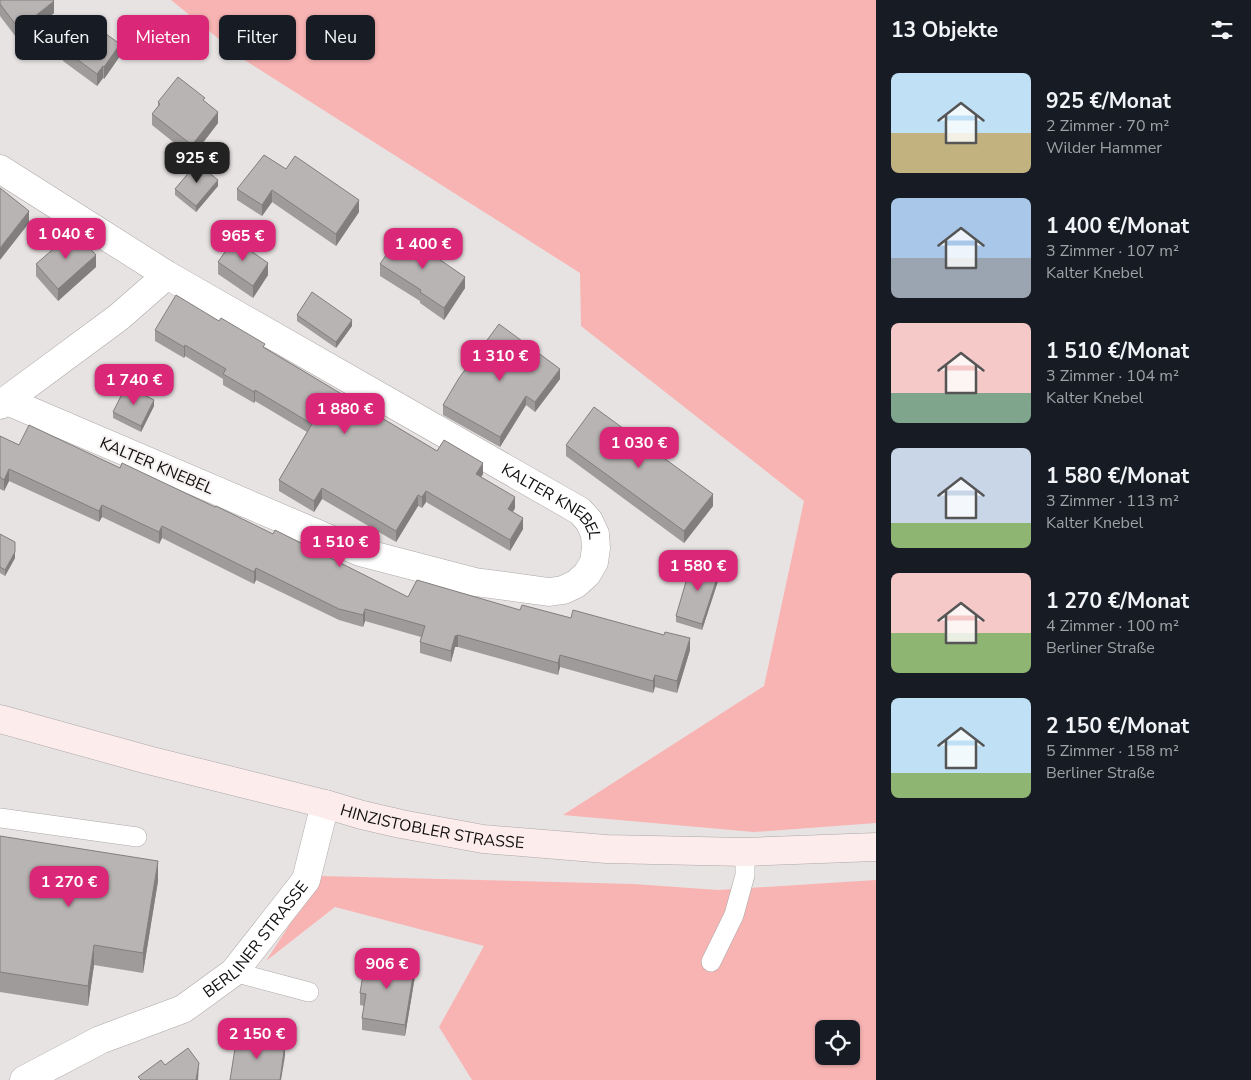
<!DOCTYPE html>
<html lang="de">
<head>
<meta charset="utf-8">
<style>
	body { margin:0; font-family:"Nunito Sans",sans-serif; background:#20242c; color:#f1f3f6; height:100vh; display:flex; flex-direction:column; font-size:19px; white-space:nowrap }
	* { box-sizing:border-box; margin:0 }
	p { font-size:16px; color:#9ea1a6 }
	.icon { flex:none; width:28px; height:28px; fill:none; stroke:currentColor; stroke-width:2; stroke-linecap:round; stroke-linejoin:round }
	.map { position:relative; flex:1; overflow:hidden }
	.panel { display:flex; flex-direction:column; background:#171b24; width:375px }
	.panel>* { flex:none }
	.banner { position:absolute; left:15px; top:15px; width:475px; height:45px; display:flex; gap:10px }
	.buttons { position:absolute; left:815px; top:1020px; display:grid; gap:10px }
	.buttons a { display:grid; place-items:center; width:45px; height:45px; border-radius:8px; background:#171b24; box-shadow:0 1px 4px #0004; font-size:25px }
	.price { position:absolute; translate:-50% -42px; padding:0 11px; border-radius:10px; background:#db2777; color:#fff; font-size:16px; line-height:32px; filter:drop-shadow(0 1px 2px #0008) }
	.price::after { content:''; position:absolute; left:50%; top:30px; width:15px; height:11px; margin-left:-8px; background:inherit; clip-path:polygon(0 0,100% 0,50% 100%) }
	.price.current { background:#222; color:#fff }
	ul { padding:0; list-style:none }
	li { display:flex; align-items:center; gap:15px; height:125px; padding:0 15px }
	li span { display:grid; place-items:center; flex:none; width:140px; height:100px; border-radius:8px; color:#555 }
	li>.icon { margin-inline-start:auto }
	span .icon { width:60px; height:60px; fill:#fffc; stroke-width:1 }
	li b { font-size:21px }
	h2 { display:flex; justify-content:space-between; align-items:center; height:60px; padding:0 15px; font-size:21px }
	.pill { padding:0 18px; border-radius:8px; background:#171b24; box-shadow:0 1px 4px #0004; font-size:18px; line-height:45px }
	.pill.current { background:#db2777; color:#fff }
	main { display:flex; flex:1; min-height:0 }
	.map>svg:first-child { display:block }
</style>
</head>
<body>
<main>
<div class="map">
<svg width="876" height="1080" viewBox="0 0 876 1080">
	<rect width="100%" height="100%" fill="#e8e3e3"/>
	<g fill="#f8b4b3" fill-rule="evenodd">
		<polygon points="171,0 876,0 876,823 754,832 563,815 764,686 804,501 581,326 580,273 246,61"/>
		<path d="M 321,876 L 634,884 L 718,890 L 876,880 L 876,1080 L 472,1080 L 439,1027 L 484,946 L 335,907 L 266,961 ZM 824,1029 L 851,1029 L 851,1056 L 824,1056 Z"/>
	</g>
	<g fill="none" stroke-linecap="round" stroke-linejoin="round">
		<g stroke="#aca8a7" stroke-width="20">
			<g id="lane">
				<polyline points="0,818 137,837"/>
				<polyline points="711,962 734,915 745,875 745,852"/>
				<polyline points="234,972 309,992"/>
			</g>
		</g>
		<g stroke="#aca8a7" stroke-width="29">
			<g id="street">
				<path id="s1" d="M 0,169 L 167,275 L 580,511 L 589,521 L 595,534 L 596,548 L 594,562 L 587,574 L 576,584 L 563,590 L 549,592 L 475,582 L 360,552 L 7,401"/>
				<polyline points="0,405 119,317 167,275"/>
				<path id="s2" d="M 24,1080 L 100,1040 L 183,1009 L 234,972 L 306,880 L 325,804"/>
			</g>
		</g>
		<g stroke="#aca8a7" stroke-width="29">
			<g id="secondary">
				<path id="s3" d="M 0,719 L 148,760 L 325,804 L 362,815 L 401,824 L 483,839 L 606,849 L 745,852 L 876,847"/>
			</g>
		</g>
		<use href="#lane" stroke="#fff" stroke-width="19"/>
		<use href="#street" stroke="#fff" stroke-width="28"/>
		<use href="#secondary" stroke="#fcecec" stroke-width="28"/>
	</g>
	<g fill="#9f9b9b">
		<polygon points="0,0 54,13 19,41 0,16"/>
		<polygon points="63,49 120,56 104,79 103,78 97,86 63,61"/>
		<polygon points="158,102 205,102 218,123 192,157 152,125 152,114 158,106"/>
		<polygon points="286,169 359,212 336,246 272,202 262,216 237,200 237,189"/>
		<polygon points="218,186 196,212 175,195 175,189"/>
		<polygon points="218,262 268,275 253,298 218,274"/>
		<polygon points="36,264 96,267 58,301 36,276"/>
		<polygon points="380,264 465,288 444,320 420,303 420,301 380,276"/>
		<polygon points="297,315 352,326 336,348 297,321"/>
		<polygon points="219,321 265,348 437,451 483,474 481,477 515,508 513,512 523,529 510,551 426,502 422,508 418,506 396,542 322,499 314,512 279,491 279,480 307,432 255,401 254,403 223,385 223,379 185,356 184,358 155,341 155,330"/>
		<polygon points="560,379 535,412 526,405 500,447 443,415 443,405"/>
		<polygon points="154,406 141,432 113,418 113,412"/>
		<polygon points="0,436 19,445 120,468 273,534 408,597 520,610 690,650 677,693 655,687 653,693 560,667 558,675 458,647 455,647 451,662 420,653 420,642 421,637 365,621 363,627 339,620 256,580 254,584 162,538 159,544 102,517 99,522 9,481 4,491 0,489"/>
		<polygon points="566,445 713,506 684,543 566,456"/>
		<polygon points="0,534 15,558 5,576 0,573"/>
		<polygon points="720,575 702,630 676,622 676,616"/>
		<polygon points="0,836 158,881 143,973 94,965 88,1006 0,992"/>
		<polygon points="415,976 405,1036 362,1030 362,1018 364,1006 360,1005 360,993"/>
	</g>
	<g fill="#827e7e">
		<polygon points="54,1 54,13 19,41 19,29"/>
		<polygon points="120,44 120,56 104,79 104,67"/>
		<polygon points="103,66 103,78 97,86 97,74"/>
		<polygon points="218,112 218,123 192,157 192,145"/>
		<polygon points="218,180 218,186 196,212 196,206"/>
		<polygon points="272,190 272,202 262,216 262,205"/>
		<polygon points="359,200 359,212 336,246 336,234"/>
		<polygon points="29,211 29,223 0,260 0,248"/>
		<polygon points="96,255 96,267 58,301 58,289"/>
		<polygon points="268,263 268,275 253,298 253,286"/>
		<polygon points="465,277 465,288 444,320 444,308"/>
		<polygon points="352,320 352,326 336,348 336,342"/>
		<polygon points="185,345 185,356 184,358 184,347"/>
		<polygon points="560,369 560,379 535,412 535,402"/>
		<polygon points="255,390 255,401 254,403 254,392"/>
		<polygon points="526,396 526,405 500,447 500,437"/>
		<polygon points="154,400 154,406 141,432 141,426"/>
		<polygon points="483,463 483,474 476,485 476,474"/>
		<polygon points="9,469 9,481 4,491 4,480"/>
		<polygon points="322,488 322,499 314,512 314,501"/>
		<polygon points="426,491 426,502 422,508 422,497"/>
		<polygon points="713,494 713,506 684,543 684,531"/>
		<polygon points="418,495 418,506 396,542 396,531"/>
		<polygon points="515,497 515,508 508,520 508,509"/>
		<polygon points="102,505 102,517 99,522 99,511"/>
		<polygon points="523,518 523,529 510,551 510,540"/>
		<polygon points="162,526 162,538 159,544 159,532"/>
		<polygon points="15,552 15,558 5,576 5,570"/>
		<polygon points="256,568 256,580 254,584 254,572"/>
		<polygon points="720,569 720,575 702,630 702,624"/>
		<polygon points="365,609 365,621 363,627 363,615"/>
		<polygon points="458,635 458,647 455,647 451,662 451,651 455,636"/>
		<polygon points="690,638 690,650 677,693 677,681"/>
		<polygon points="560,655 560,667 558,675 558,663"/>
		<polygon points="655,675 655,687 653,693 653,681"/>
		<polygon points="158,861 158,881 143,973 143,953"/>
		<polygon points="94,945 94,965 88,1006 88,986"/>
		<polygon points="415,964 415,976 405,1036 405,1025"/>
		<polygon points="285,1044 285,1056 281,1080 280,1080"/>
		<polygon points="199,1063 198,1080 196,1080"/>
	</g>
	<g fill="#b9b4b4" stroke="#827e7e">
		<polygon points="0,0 53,0 54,1 19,29 0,4"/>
		<polygon points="85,19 120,44 104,67 103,66 97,74 63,49"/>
		<polygon points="178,77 205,98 203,100 218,112 192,145 152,114 160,104 158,102"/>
		<polygon points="264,155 286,169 295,156 359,200 336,234 272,190 262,205 237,189"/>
		<polygon points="197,163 218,180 196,206 175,189"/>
		<polygon points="0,188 29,211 0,248"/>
		<polygon points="74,231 96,255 58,289 36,264"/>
		<polygon points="401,233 465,277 444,308 420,292 421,290 380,264"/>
		<polygon points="234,239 268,263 253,286 218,262"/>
		<polygon points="312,292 352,320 336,342 297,315"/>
		<polygon points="176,295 219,321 221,318 265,344 263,347 437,451 444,440 483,463 476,474 515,497 508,509 523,518 510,540 426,491 422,497 418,495 396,531 322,488 314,501 279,480 312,424 255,390 254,392 223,374 226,369 185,345 184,347 155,330"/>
		<polygon points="499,324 560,369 535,402 526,396 500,437 443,405 459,378"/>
		<polygon points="126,386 154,400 141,426 113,412"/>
		<polygon points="594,407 713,494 684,531 566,445"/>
		<polygon points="29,425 120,468 122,463 215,507 216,506 273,534 275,530 408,597 417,580 520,610 522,605 571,618 573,610 664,635 665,632 690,638 677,681 655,675 653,681 560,655 558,663 458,635 455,636 451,651 420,642 425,626 365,609 363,615 339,609 256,568 254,572 162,526 159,532 102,505 99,511 9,469 4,480 0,477 0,436 19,445"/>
		<polygon points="0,534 15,542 15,552 5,570 0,567"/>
		<polygon points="692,561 720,569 702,624 676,616"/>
		<polygon points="0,836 158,861 143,953 94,945 88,986 0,972"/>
		<polygon points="366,956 415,964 405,1025 362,1018 366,994 360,993"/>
		<polygon points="237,1036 285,1044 280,1080 230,1080"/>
		<polygon points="188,1048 199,1063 196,1080 141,1080 138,1077 161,1060 165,1065"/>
	</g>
	<g text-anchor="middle" stroke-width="4" stroke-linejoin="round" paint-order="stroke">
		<g font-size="16" fill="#0e0c0c" stroke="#f5f1f0">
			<text transform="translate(157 465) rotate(23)" y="6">KALTER KNEBEL</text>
			<text dy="6" stroke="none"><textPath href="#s1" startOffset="646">KALTER KNEBEL</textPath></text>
			<text dy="6" stroke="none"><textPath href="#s3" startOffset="446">HINZISTOBLER STRASSE</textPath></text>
			<text dy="6" stroke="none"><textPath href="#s2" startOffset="276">BERLINER STRASSE</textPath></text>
		</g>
	</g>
</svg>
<div class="buttons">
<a><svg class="icon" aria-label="locate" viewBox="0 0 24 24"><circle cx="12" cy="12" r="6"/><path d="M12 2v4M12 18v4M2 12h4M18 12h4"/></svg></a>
</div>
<b class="price current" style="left:197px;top:184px">925 €</b>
<b class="price" style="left:66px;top:260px">1 040 €</b>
<b class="price" style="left:243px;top:262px">965 €</b>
<b class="price" style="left:423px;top:270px">1 400 €</b>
<b class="price" style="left:500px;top:382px">1 310 €</b>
<b class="price" style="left:134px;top:406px">1 740 €</b>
<b class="price" style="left:345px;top:435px">1 880 €</b>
<b class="price" style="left:639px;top:469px">1 030 €</b>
<b class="price" style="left:340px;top:568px">1 510 €</b>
<b class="price" style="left:698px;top:592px">1 580 €</b>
<b class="price" style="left:69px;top:908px">1 270 €</b>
<b class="price" style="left:387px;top:990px">906 €</b>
<b class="price" style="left:257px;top:1060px">2 150 €</b>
<div class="banner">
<a class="pill">Kaufen</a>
<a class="pill current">Mieten</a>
<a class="pill">Filter</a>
<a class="pill">Neu</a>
</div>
</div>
<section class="panel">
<h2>13 Objekte<svg class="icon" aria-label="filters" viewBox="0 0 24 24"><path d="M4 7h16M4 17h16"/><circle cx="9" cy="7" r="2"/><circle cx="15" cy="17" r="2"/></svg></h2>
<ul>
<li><span style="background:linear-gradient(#bfe0f5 60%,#c2b280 0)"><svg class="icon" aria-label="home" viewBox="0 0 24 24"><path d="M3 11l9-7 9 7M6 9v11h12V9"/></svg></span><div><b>925 €/Monat</b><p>2 Zimmer · 70 m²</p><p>Wilder Hammer</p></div></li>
<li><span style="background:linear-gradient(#a9c7e8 60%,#9aa5b1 0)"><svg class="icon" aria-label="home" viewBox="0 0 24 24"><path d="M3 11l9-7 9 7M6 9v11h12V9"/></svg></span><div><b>1 400 €/Monat</b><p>3 Zimmer · 107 m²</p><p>Kalter Knebel</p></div></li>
<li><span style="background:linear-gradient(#f6c9c9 70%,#7fa58c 0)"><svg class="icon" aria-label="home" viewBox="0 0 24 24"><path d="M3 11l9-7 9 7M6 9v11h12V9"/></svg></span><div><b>1 510 €/Monat</b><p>3 Zimmer · 104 m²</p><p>Kalter Knebel</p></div></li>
<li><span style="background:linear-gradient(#c9d6e8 75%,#8fb573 0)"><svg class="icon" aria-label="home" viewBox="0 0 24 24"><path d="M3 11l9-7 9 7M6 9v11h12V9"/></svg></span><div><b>1 580 €/Monat</b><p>3 Zimmer · 113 m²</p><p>Kalter Knebel</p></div></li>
<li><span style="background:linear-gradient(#f6c9c9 60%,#8fb573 0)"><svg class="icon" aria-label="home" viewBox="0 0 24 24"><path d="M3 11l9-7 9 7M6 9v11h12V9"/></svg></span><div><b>1 270 €/Monat</b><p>4 Zimmer · 100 m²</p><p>Berliner Straße</p></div></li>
<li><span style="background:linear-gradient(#bfe0f5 75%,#8fb573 0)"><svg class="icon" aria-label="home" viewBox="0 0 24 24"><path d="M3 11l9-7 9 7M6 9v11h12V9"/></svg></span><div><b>2 150 €/Monat</b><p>5 Zimmer · 158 m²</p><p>Berliner Straße</p></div></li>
</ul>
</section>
</main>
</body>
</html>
